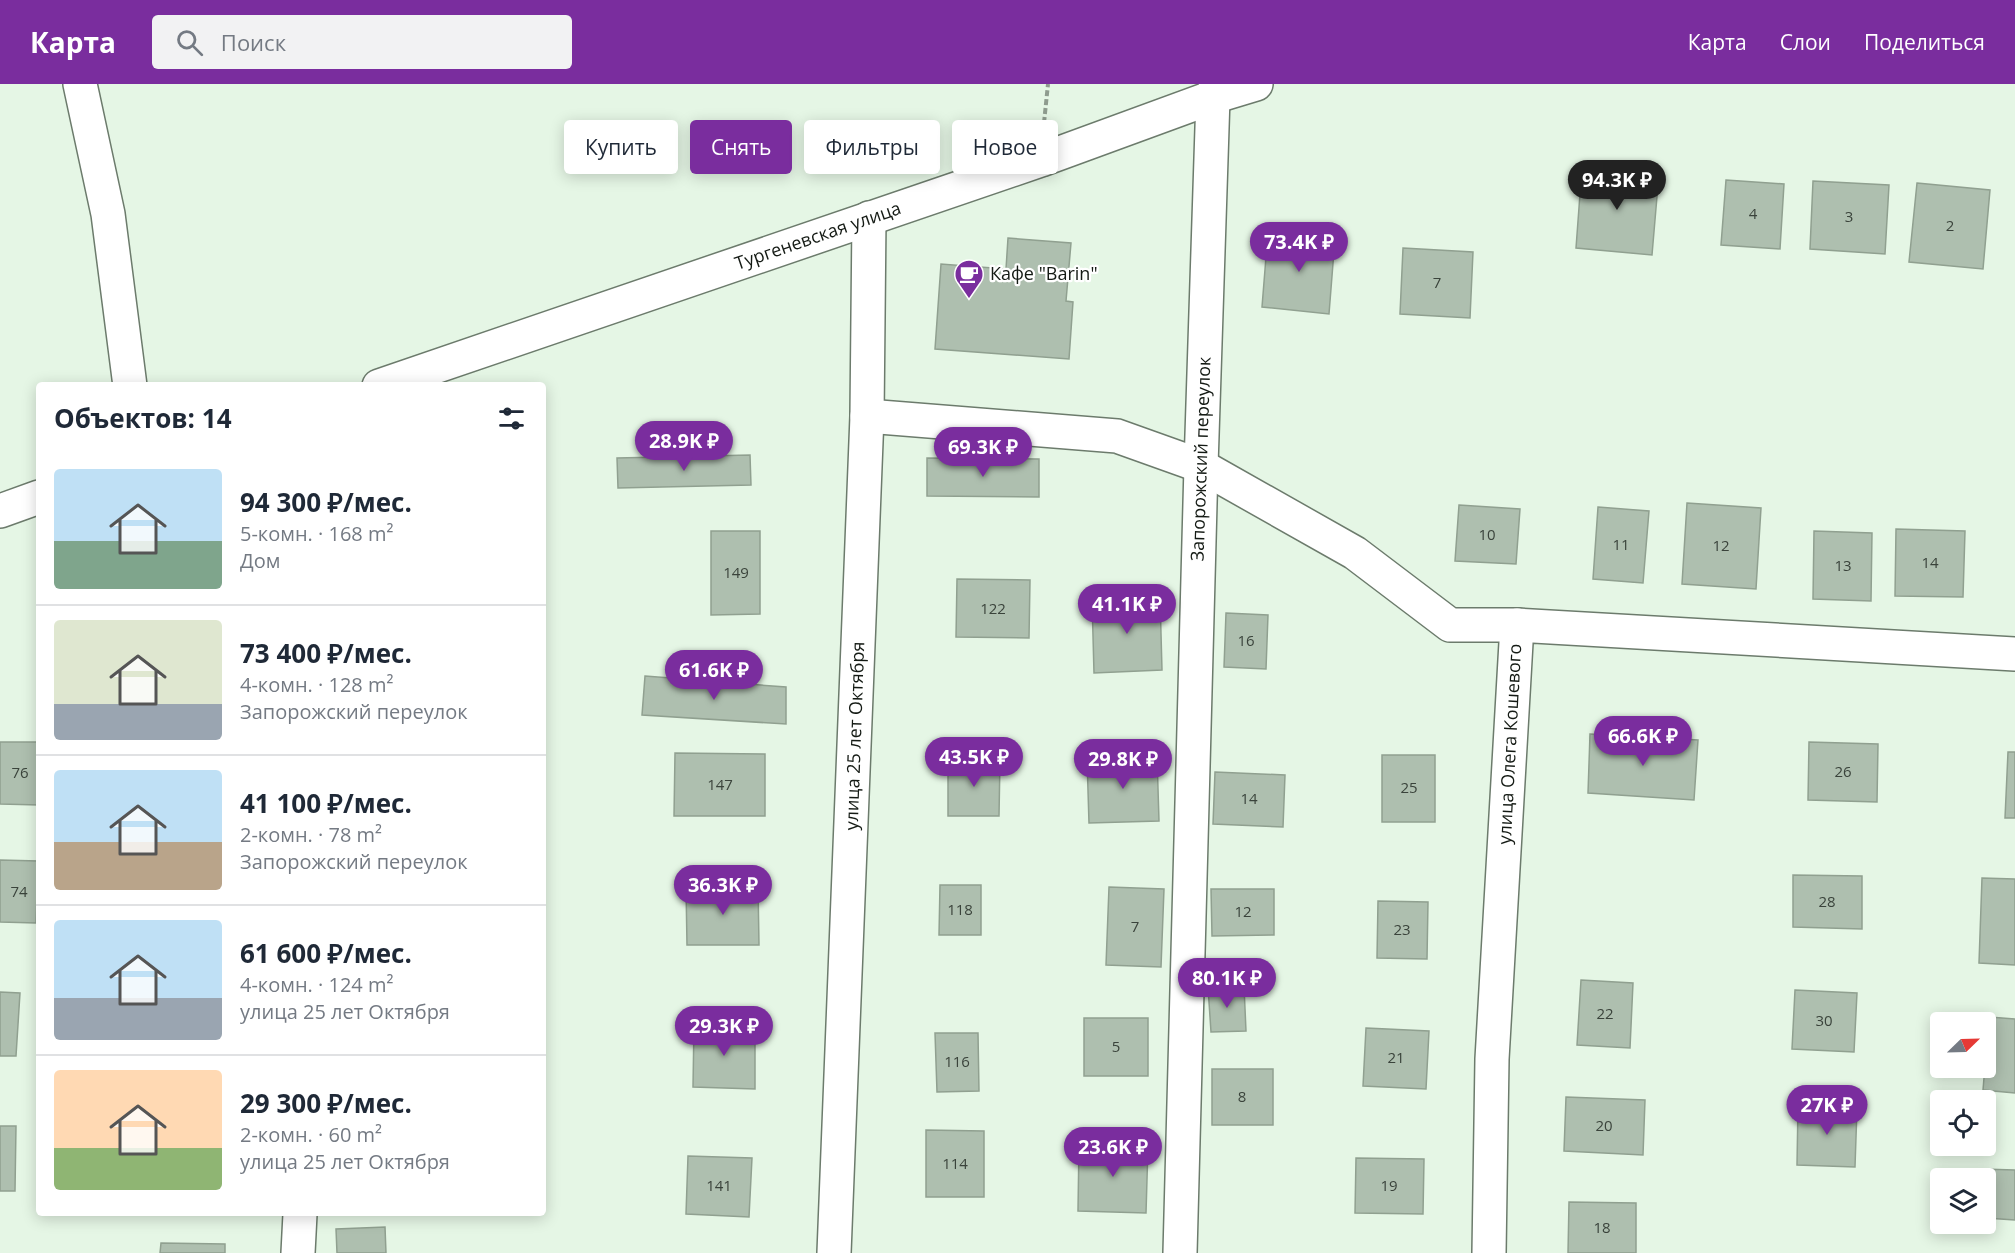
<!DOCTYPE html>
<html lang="ru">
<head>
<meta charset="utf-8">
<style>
	body { margin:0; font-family:"Open Sans",sans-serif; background:#f2f2f3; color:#1f2937; height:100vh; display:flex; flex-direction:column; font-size:22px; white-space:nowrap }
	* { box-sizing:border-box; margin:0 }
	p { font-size:20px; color:#747a83 }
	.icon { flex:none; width:33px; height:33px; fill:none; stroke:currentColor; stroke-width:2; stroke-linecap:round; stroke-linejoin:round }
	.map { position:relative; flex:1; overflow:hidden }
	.panel { position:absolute; left:36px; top:298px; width:510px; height:834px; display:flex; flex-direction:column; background:#fff; border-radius:6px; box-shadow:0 3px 15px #0003 }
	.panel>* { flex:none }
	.banner { position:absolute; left:564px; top:36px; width:570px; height:54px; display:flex; gap:12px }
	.needle { width:39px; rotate:67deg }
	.fabs { position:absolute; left:1930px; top:928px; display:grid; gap:12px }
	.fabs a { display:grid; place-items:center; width:66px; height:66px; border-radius:6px; background:#fff; box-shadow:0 3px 15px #0003; font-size:30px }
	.price { position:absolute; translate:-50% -51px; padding:0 14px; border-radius:21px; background:#7a2d9e; color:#fff; font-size:20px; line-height:39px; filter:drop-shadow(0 2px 3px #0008) }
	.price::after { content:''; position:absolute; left:50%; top:36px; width:18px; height:14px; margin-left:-9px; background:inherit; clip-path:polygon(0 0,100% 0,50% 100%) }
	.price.selected { background:#222; color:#fff }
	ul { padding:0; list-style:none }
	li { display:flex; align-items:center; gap:18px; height:150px; padding:0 18px }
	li+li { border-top:2px solid #e0e1e3 }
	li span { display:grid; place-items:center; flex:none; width:168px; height:120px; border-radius:6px; color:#555 }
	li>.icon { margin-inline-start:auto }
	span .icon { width:72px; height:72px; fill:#fffc; stroke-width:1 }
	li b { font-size:26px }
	h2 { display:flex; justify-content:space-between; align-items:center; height:72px; padding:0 18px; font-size:26px }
	.pill { padding:0 21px; border-radius:6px; background:#fff; box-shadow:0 3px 15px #0003; font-size:21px; line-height:54px }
	.pill.selected { background:#7a2d9e; color:#fff }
	header { display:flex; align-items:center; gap:36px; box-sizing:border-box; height:84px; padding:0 30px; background:#7a2d9e; color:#fff }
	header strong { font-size:28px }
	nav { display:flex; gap:33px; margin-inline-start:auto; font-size:21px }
	.search { width:420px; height:54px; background:#f2f2f3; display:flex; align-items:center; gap:15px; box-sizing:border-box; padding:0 21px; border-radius:6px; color:#747a83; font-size:22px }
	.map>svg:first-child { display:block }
</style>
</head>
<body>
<header>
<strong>Карта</strong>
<div class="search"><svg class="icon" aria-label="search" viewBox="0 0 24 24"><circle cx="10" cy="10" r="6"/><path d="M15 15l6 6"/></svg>Поиск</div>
<nav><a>Карта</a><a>Слои</a><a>Поделиться</a></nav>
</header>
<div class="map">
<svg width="2015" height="1169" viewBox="0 0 2015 1169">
	<rect width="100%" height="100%" fill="#e5f6e5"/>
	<g fill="#aebfaf" stroke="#90a090" stroke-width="1.5">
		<polygon points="1582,83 1659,89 1652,171 1576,164"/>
		<polygon points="1726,96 1784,100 1780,165 1721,161"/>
		<polygon points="1813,97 1889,101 1885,170 1810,165"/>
		<polygon points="1917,99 1990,106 1983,185 1909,178"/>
		<polygon points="1268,148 1335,154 1329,230 1262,223"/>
		<polygon points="1008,154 1071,159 1066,217 1073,218 1069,275 935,265 941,180 1006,185"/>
		<polygon points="1403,164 1473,168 1470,234 1400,230"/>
		<polygon points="750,371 751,401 618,404 617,374"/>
		<polygon points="927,374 1039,375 1039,413 927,412"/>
		<polygon points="1687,419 1761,424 1756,505 1682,500"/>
		<polygon points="1459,421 1520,425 1516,480 1455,477"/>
		<polygon points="1598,423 1649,427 1643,499 1593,495"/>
		<polygon points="1896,445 1965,447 1963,513 1895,512"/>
		<polygon points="711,447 760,447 760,530 711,531"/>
		<polygon points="1814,447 1872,449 1871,517 1813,515"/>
		<polygon points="957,495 1030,496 1029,554 956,553"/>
		<polygon points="1160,513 1162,586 1094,589 1092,515"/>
		<polygon points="1226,529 1268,531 1266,585 1224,583"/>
		<polygon points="645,592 786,603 786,640 642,631"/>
		<polygon points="1590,650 1698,656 1694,716 1588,709"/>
		<polygon points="0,658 39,658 39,721 0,720"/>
		<polygon points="1809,658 1878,660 1877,718 1808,716"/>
		<polygon points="2008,668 2015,668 2015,734 2005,734"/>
		<polygon points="675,669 765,670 765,732 674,732"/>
		<rect x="1382" y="671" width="53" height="67"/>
		<polygon points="1157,672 1159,737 1089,739 1087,674"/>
		<polygon points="948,676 1000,676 999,732 948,732"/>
		<polygon points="1215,688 1285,691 1283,743 1213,740"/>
		<polygon points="0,776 38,777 36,839 0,838"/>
		<polygon points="1793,791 1862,792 1862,845 1793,843"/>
		<polygon points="1982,794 2015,795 2015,881 1979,879"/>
		<polygon points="940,801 981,801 981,851 939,851"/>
		<polygon points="758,802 759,861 687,861 686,803"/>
		<polygon points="1109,803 1164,805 1161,883 1106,881"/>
		<polygon points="1211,805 1274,805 1274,851 1212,852"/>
		<polygon points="1378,817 1428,818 1427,875 1377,874"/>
		<polygon points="1581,896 1633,899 1630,964 1577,961"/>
		<polygon points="1244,902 1246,947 1211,948 1208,903"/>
		<polygon points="1795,906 1857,909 1854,968 1792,965"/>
		<polygon points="0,908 20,909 16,972 0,972"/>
		<polygon points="1989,933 2015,935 2015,1009 1983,1006"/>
		<rect x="1084" y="934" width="64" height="58"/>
		<polygon points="694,941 755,942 755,1005 693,1003"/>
		<polygon points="1366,944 1429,947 1426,1005 1363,1002"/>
		<polygon points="935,949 978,949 979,1007 937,1008"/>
		<rect x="1212" y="985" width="61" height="56"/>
		<polygon points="1566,1013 1645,1016 1643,1071 1564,1067"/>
		<polygon points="1798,1022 1857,1024 1855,1083 1797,1081"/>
		<polygon points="0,1042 16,1042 15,1107 0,1107"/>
		<polygon points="926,1046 984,1047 984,1113 926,1113"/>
		<polygon points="1079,1060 1148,1062 1146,1129 1078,1127"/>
		<polygon points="688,1072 752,1074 749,1133 686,1130"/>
		<polygon points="1356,1074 1424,1075 1423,1130 1355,1129"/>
		<polygon points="1981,1085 2015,1086 2015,1136 1986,1134 1986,1095 1981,1095"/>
		<polygon points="1569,1118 1636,1119 1636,1169 1568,1169"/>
		<polygon points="385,1143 386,1169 337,1169 336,1145"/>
		<polygon points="161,1159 225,1160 225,1169 160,1169"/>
	</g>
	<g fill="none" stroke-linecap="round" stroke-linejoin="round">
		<g stroke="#6c7b6c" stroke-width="36">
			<g id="minor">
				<polyline points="80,0 108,130 130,302"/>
				<polyline points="867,332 1117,352 1201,382 1355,469 1450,541 1517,541"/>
				<polyline points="298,1169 300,1130"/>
				<polyline points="834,1169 867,332 869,134"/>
				<polyline points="1180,1169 1201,382 1213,13 1216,0"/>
				<polyline points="1489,1169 1492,975 1517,541 2015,570"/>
			</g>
		</g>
		<g stroke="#6c7b6c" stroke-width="36">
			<g id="major">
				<polyline points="379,302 1041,76 1213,13 1256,0"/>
				<polyline points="0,427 39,413"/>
			</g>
		</g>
		<polyline stroke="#8f9c8f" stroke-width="4" stroke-dasharray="6 3" stroke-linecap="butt" points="1044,39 1048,0"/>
		<use href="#minor" stroke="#fff" stroke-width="33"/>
		<use href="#major" stroke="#fff" stroke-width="33"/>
	</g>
	<defs>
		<g id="cafe-pin" transform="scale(1.5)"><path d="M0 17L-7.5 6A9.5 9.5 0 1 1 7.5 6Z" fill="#7a2d9e" stroke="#fff"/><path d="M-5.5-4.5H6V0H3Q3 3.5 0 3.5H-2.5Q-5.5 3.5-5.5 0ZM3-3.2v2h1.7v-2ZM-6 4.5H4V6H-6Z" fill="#fff"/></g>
	</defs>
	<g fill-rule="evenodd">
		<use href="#cafe-pin" x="969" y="190"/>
	</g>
	<g text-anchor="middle" stroke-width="4.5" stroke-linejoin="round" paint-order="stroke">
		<g font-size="15" fill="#3a433b">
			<text x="1753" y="135">4</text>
			<text x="1849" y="138">3</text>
			<text x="1950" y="147">2</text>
			<text x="1437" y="204">7</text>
			<text x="1487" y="456">10</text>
			<text x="1621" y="466">11</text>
			<text x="1721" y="467">12</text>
			<text x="1930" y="484">14</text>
			<text x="1843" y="487">13</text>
			<text x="736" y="494">149</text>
			<text x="993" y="530">122</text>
			<text x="1246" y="562">16</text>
			<text x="1843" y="693">26</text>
			<text x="20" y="694">76</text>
			<text x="720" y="706">147</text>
			<text x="1409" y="709">25</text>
			<text x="1249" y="720">14</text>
			<text x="19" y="813">74</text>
			<text x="1827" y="823">28</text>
			<text x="960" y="831">118</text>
			<text x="1243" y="833">12</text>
			<text x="1135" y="848">7</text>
			<text x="1402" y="851">23</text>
			<text x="1605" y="935">22</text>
			<text x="1824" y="942">30</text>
			<text x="1116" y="968">5</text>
			<text x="1396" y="979">21</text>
			<text x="957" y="983">116</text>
			<text x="1242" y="1018">8</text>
			<text x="1604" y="1047">20</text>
			<text x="955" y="1085">114</text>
			<text x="719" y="1107">141</text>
			<text x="1389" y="1107">19</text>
			<text x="1602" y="1149">18</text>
		</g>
		<g font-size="18" fill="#141a14" stroke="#fff">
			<text transform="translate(818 152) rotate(-19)" y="6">Тургеневская улица</text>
			<text transform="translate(1201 375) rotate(-88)" y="6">Запорожский переулок</text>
			<text transform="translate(855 652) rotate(-88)" y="6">улица 25 лет Октября</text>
			<text transform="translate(1510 660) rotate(-87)" y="6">улица Олега Кошевого</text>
		</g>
		<g font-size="18" fill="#141a14" stroke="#fff" text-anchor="start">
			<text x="990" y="196">Кафе "Barin"</text>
		</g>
	</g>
</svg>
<div class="fabs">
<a><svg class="needle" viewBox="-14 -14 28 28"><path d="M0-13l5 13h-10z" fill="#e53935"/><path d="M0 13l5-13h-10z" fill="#747a83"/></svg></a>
<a><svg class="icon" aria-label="locate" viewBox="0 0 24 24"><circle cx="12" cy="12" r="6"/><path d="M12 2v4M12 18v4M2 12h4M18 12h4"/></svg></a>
<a><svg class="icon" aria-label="layers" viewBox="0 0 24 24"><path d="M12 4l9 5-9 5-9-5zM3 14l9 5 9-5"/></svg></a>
</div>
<b class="price selected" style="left:1617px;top:127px">94.3K ₽</b>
<b class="price" style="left:1299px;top:189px">73.4K ₽</b>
<b class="price" style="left:684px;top:388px">28.9K ₽</b>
<b class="price" style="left:983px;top:394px">69.3K ₽</b>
<b class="price" style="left:1127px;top:551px">41.1K ₽</b>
<b class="price" style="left:714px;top:617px">61.6K ₽</b>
<b class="price" style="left:1643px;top:683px">66.6K ₽</b>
<b class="price" style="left:974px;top:704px">43.5K ₽</b>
<b class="price" style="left:1123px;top:706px">29.8K ₽</b>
<b class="price" style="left:723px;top:832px">36.3K ₽</b>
<b class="price" style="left:1227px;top:925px">80.1K ₽</b>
<b class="price" style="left:724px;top:973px">29.3K ₽</b>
<b class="price" style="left:1827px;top:1052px">27K ₽</b>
<b class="price" style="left:1113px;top:1094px">23.6K ₽</b>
<div class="banner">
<a class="pill">Купить</a>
<a class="pill selected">Снять</a>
<a class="pill">Фильтры</a>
<a class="pill">Новое</a>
</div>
<section class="panel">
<h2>Объектов: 14<svg class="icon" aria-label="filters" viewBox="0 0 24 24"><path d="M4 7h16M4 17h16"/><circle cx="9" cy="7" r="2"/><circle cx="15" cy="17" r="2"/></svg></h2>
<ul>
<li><span style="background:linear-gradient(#bfe0f5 60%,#7fa58c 0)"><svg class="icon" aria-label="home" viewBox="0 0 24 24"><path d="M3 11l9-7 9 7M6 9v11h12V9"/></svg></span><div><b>94 300 ₽/мес.</b><p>5-комн. · 168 m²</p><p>Дом</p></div></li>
<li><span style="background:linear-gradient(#dfe7d0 70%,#9aa5b1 0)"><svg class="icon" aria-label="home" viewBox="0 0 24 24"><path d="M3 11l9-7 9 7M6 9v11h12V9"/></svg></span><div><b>73 400 ₽/мес.</b><p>4-комн. · 128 m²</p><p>Запорожский переулок</p></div></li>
<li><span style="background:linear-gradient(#bfe0f5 60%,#b9a48a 0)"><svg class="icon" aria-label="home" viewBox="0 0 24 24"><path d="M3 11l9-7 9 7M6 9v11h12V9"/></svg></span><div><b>41 100 ₽/мес.</b><p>2-комн. · 78 m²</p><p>Запорожский переулок</p></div></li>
<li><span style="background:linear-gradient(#bfe0f5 65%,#9aa5b1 0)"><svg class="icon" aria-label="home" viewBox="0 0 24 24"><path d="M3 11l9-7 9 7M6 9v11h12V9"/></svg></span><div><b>61 600 ₽/мес.</b><p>4-комн. · 124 m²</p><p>улица 25 лет Октября</p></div></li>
<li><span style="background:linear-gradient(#ffd9b3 65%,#8fb573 0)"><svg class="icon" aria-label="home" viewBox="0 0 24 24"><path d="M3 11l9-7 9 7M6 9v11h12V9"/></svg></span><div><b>29 300 ₽/мес.</b><p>2-комн. · 60 m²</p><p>улица 25 лет Октября</p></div></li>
</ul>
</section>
</div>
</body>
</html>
